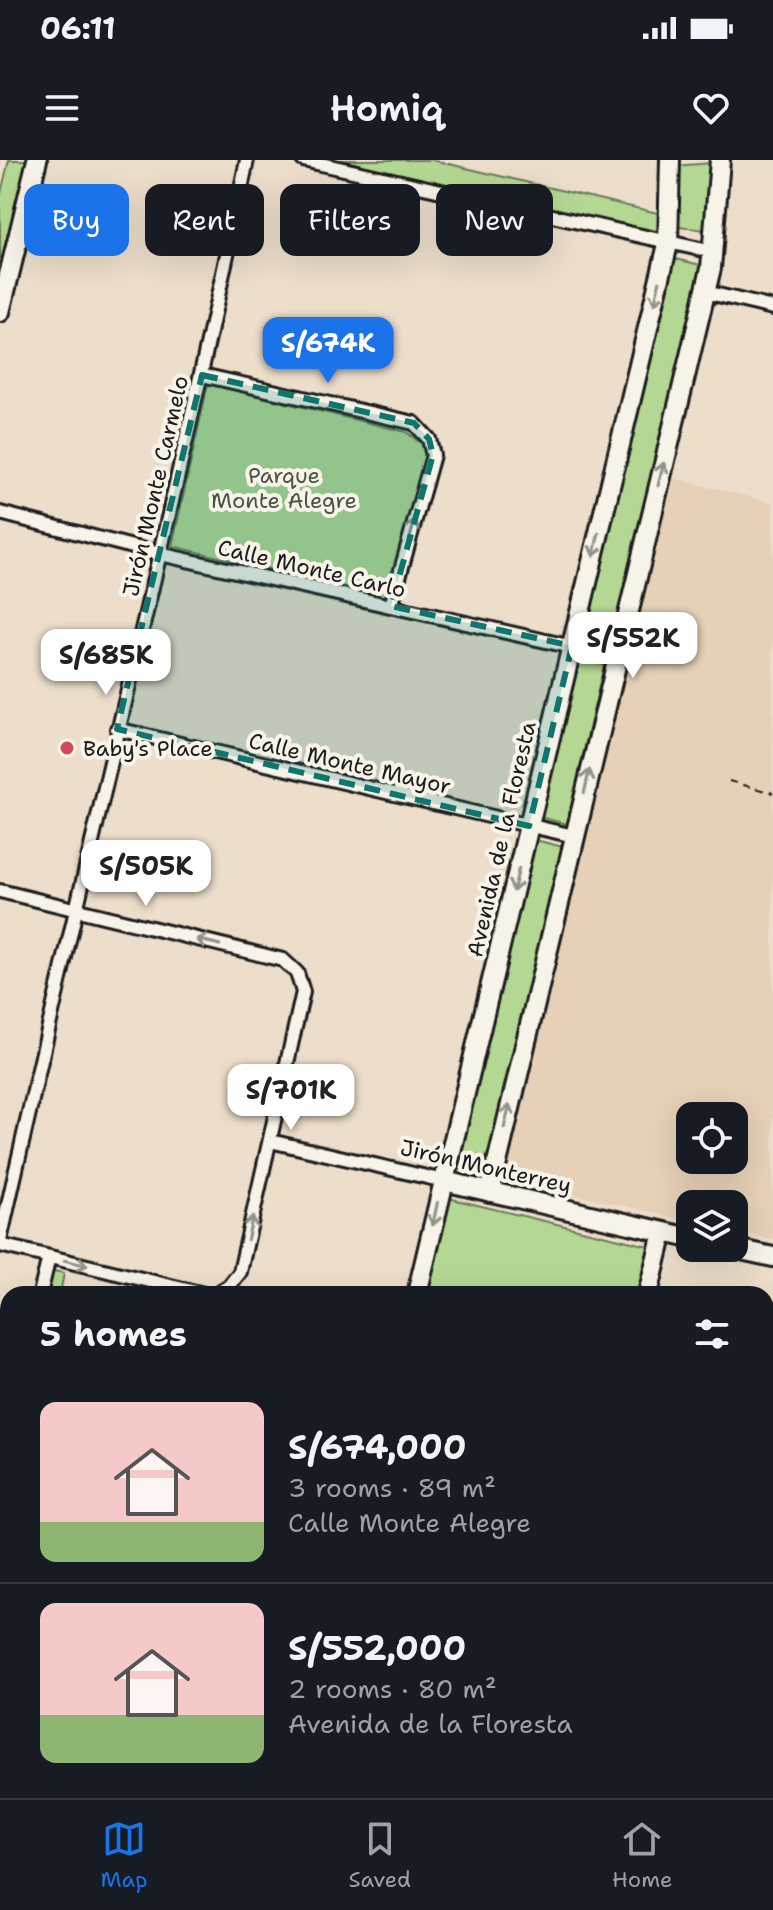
<!DOCTYPE html>
<html lang="en">
<head>
<meta charset="utf-8">
<style>
	body { margin:0; font-family:"Shantell Sans",sans-serif; background:#242831; color:#f1f3f6; height:100vh; display:flex; flex-direction:column; font-size:30px; white-space:nowrap }
	* { box-sizing:border-box; margin:0 }
	p { font-size:26px; color:#9ea1a6 }
	.icon { flex:none; width:44px; height:44px; fill:none; stroke:currentColor; stroke-width:2; stroke-linecap:round; stroke-linejoin:round }
	.map { position:relative; flex:1; overflow:hidden }
	.side { position:absolute; left:0px; top:1126px; width:774px; height:512px; display:flex; flex-direction:column; background:#171b24; border-radius:24px 24px 0 0; box-shadow:0 8px 32px #0002 }
	.side>* { flex:none }
	.top-card { position:absolute; left:24px; top:24px; width:726px; height:72px; display:flex; gap:16px }
	.fabs { position:absolute; left:676px; top:942px; display:grid; gap:16px }
	.fabs a { display:grid; place-items:center; width:72px; height:72px; border-radius:16px; background:#171b24; box-shadow:0 8px 32px #0002; font-size:40px }
	.price { position:absolute; translate:-50% -68px; padding:0 18px; border-radius:16px; background:#fff; color:#222; font-size:26px; line-height:52px; filter:drop-shadow(0 2px 4px #0008) }
	.price::after { content:''; position:absolute; left:50%; top:48px; width:24px; height:18px; margin-left:-12px; background:inherit; clip-path:polygon(0 0,100% 0,50% 100%) }
	.price.selected { background:#1a73e8; color:#fff }
	ul { padding:0; list-style:none }
	li { display:flex; align-items:center; gap:24px; height:200px; padding:0 40px }
	li+li { border-top:2px solid #363941 }
	li span { display:grid; place-items:center; flex:none; width:224px; height:160px; border-radius:16px; color:#555 }
	li>.icon { margin-inline-start:auto }
	span .icon { width:96px; height:96px; fill:#fffc; stroke-width:1 }
	li b { font-size:34px }
	h2 { display:flex; justify-content:space-between; align-items:center; height:96px; padding:0 40px; font-size:34px }
	.pill { padding:0 28px; border-radius:16px; background:#171b24; box-shadow:0 8px 32px #0002; font-size:28px; line-height:72px }
	.pill.selected { background:#1a73e8; color:#fff }
	.status { display:flex; justify-content:space-between; align-items:center; height:56px; padding:0 40px; background:#171b24; direction:ltr }
	.status svg { height:22px; fill:currentColor }
	header { display:flex; justify-content:space-between; align-items:center; height:104px; padding:0 40px; background:#171b24; font-size:36px; font-weight:600 }
	.tabs { display:flex; justify-content:space-around; align-items:center; height:112px; border-top:2px solid #363941; background:#171b24; font-size:22px; color:#9ea1a6 }
	.tabs a { display:grid; justify-items:center; gap:4px }
	.tabs .selected { color:#1a73e8 }
	.map>svg:first-child { display:block }
</style>
</head>
<body>
<div class="status"><b>06:11</b><svg viewBox="0 0 49 12"><path d="M0 12V9h3v3zM5 12V6h3v6zM10 12V3h3v9zM15 12V0h3v12zM26 1h20v11H26zM47 4h2v5h-2z"/></svg></div>
<header><svg class="icon" aria-label="menu" viewBox="0 0 24 24"><path d="M4 6h16M4 12h16M4 18h16"/></svg>Homiq<svg class="icon" aria-label="heart" viewBox="0 0 24 24"><path d="M12 20l-8-8c-3-5 5-10 8-4 3-6 11-1 8 4z"/></svg></header>
<div class="map">
<svg width="773" height="1638" viewBox="0 0 773 1638">
	<rect width="100%" height="100%" fill="#eddecb"/>
	<filter id="ink" filterUnits="userSpaceOnUse"><feTurbulence type="fractalNoise" baseFrequency=".0125" numOctaves="2"/><feDisplacementMap in="SourceGraphic" scale="16" xChannelSelector="R" yChannelSelector="G"/><feConvolveMatrix kernelMatrix="1 2 1 2 8 2 1 2 1" color-interpolation-filters="sRGB"/></filter>
	<g filter="url(#ink)">
		<path fill="#e6d0b7" fill-rule="evenodd" d="M 673,318 L 773,343 L 773,1080 L 734,1071 L 734,1044 L 690,1044 L 690,1061 L 504,1018 ZM 690,956 L 734,956 L 734,1000 L 690,1000 Z"/>
		<g fill="#b4d893" stroke="#687a58" stroke-width="2">
			<polygon points="9,0 28,0 0,119 0,37"/>
			<polygon points="341,0 432,0 662,54 663,67 652,73"/>
			<polygon points="711,3 706,70 679,67 674,6"/>
			<polygon points="672,98 705,106 610,485 583,478 669,128"/>
			<polygon points="208,224 406,272 422,284 425,298 387,437 172,386"/>
			<polygon points="577,498 604,505 567,664 539,657"/>
			<polygon points="535,680 563,687 486,1016 458,1009"/>
			<polygon points="448,1038 657,1088 645,1134 426,1134"/>
			<polygon points="42,1109 64,1113 60,1134 37,1134"/>
		</g>
		<g fill="none" stroke-linecap="round" stroke-linejoin="round">
			<g stroke="#1c1c1c" stroke-width="12">
				<g id="lane">
					<polyline points="0,1198 8,1200"/>
					<polyline points="0,1279 8,1247"/>
				</g>
			</g>
			<g stroke="#1c1c1c" stroke-width="18">
				<g id="street">
					<polyline points="303,0 713,92"/>
					<polyline points="705,132 773,148"/>
					<polyline points="202,215 414,263 429,279 433,295 391,446"/>
					<polyline points="0,353 160,394 617,497"/>
					<polyline points="117,569 574,676"/>
					<polyline points="0,731 283,800 297,813 303,832 240,1112 229,1126 216,1134"/>
					<polyline points="270,981 444,1021"/>
					<path d="M 0,1081 C 80,720 172,362 247,0"/>
					<polyline points="0,1085 204,1134"/>
					<polyline points="40,1134 49,1097"/>
					<polyline points="2,1301 8,1274"/>
					<polyline points="766,1407 773,1376"/>
					<polyline points="766,1463 773,1467"/>
					<polyline points="0,1582 8,1583"/>
					<polyline points="209,1630 244,1638"/>
					<polyline points="80,1638 82,1630"/>
				</g>
			</g>
			<g stroke="#1c1c1c" stroke-width="24">
				<g id="secondary">
					<polyline points="0,152 37,0"/>
					<polyline points="444,1021 690,1078"/>
					<polyline points="490,1032 711,108 720,0"/>
					<polyline points="732,1088 773,1097"/>
					<polyline points="417,1134 668,84 670,0"/>
					<polyline points="648,1134 663,1072"/>
					<polyline points="0,1301 8,1303"/>
					<polyline points="0,1377 8,1379"/>
					<polyline points="766,1481 773,1482"/>
					<polyline points="766,1549 773,1551"/>
					<polyline points="766,1607 773,1575"/>
					<polyline points="505,1638 507,1630"/>
					<polyline points="706,1638 708,1630"/>
					<polyline points="759,1638 761,1630"/>
				</g>
			</g>
			<g stroke="#1c1c1c" stroke-width="26">
				<g id="primary">
					<polyline points="0,1322 8,1324"/>
					<polyline points="0,1352 8,1353"/>
					<polyline points="766,1504 773,1506"/>
					<polyline points="766,1528 773,1529"/>
				</g>
			</g>
			<polyline stroke="#1c1c1c" stroke-width="2" stroke-dasharray="8 6" stroke-linecap="butt" points="729,621 773,633"/>
			<use href="#lane" stroke="#f7f3e8" stroke-width="6"/>
			<use href="#street" stroke="#f7f3e8" stroke-width="12"/>
			<use href="#secondary" stroke="#f7f3e8" stroke-width="18"/>
			<use href="#primary" stroke="#faddab" stroke-width="20"/>
		</g>
		<defs><path id="oneway-shaft" d="M-6 0H5M1.5-3L5.5 0L1.5 3" fill="none" stroke-width="1.6" stroke-linecap="round" stroke-linejoin="round" transform="scale(2)"/></defs>
		<g stroke="#94928c">
			<use href="#oneway-shaft" transform="translate(657 133) rotate(103)"/>
			<use href="#oneway-shaft" transform="translate(661 314) rotate(-76)"/>
			<use href="#oneway-shaft" transform="translate(412 371) rotate(-74)"/>
			<use href="#oneway-shaft" transform="translate(596 385) rotate(103)"/>
			<use href="#oneway-shaft" transform="translate(587 621) rotate(-77)"/>
			<use href="#oneway-shaft" transform="translate(516 720) rotate(103)"/>
			<use href="#oneway-shaft" transform="translate(208 782) rotate(-166)"/>
			<use href="#oneway-shaft" transform="translate(507 956) rotate(-77)"/>
			<use href="#oneway-shaft" transform="translate(435 1054) rotate(102)"/>
			<use href="#oneway-shaft" transform="translate(250 1068) rotate(-77)"/>
			<use href="#oneway-shaft" transform="translate(76 1103) rotate(13)"/>
		</g>
	</g>
	<path fill="#0f766e" fill-opacity="0.2" stroke="#0f766e" stroke-width="6" stroke-dasharray="16 10" stroke-linejoin="round" d="M 202,215 L 414,263 L 429,279 L 433,295 L 391,446 L 572,486 L 529,666 L 117,569 Z"/>
	<circle fill="#d1495b" stroke="#f7f3e8" stroke-width="3" cx="67" cy="588" r="8"/>
	<g text-anchor="middle" stroke-width="8" stroke-linejoin="round" paint-order="stroke">
		<g font-size="22" fill="#4a5440" stroke="#f7f3e8">
			<text x="284" y="323">Parque<tspan x="284" dy="25">Monte Alegre</tspan></text>
		</g>
		<g font-size="22" fill="#1c1c1c" stroke="#f7f3e8">
			<text transform="translate(155 326) rotate(-77)" y="8">Jirón Monte Carmelo</text>
			<text transform="translate(312 408) rotate(13)" y="8">Calle Monte Carlo</text>
			<text transform="translate(350 603) rotate(13)" y="8">Calle Monte Mayor</text>
			<text transform="translate(501 679) rotate(-77)" y="8">Avenida de la Floresta</text>
			<text transform="translate(486 1006) rotate(13)" y="8">Jirón Monterrey</text>
		</g>
		<g font-size="22" fill="#1c1c1c" stroke="#f7f3e8" text-anchor="start">
			<text x="83" y="596">Baby's Place</text>
		</g>
	</g>
</svg>
<div class="fabs">
<a><svg class="icon" aria-label="locate" viewBox="0 0 24 24"><circle cx="12" cy="12" r="6"/><path d="M12 2v4M12 18v4M2 12h4M18 12h4"/></svg></a>
<a><svg class="icon" aria-label="layers" viewBox="0 0 24 24"><path d="M12 4l9 5-9 5-9-5zM3 14l9 5 9-5"/></svg></a>
</div>
<b class="price selected" style="left:328px;top:225px">S/674K</b>
<b class="price" style="left:633px;top:520px">S/552K</b>
<b class="price" style="left:106px;top:537px">S/685K</b>
<b class="price" style="left:146px;top:748px">S/505K</b>
<b class="price" style="left:291px;top:972px">S/701K</b>
<div class="top-card">
<a class="pill selected">Buy</a>
<a class="pill">Rent</a>
<a class="pill">Filters</a>
<a class="pill">New</a>
</div>
<section class="side">
<h2>5 homes<svg class="icon" aria-label="filters" viewBox="0 0 24 24"><path d="M4 7h16M4 17h16"/><circle cx="9" cy="7" r="2"/><circle cx="15" cy="17" r="2"/></svg></h2>
<ul>
<li><span style="background:linear-gradient(#f6c9c9 75%,#8fb573 0)"><svg class="icon" aria-label="home" viewBox="0 0 24 24"><path d="M3 11l9-7 9 7M6 9v11h12V9"/></svg></span><div><b>S/674,000</b><p>3 rooms · 89 m²</p><p>Calle Monte Alegre</p></div></li>
<li><span style="background:linear-gradient(#f6c9c9 70%,#8fb573 0)"><svg class="icon" aria-label="home" viewBox="0 0 24 24"><path d="M3 11l9-7 9 7M6 9v11h12V9"/></svg></span><div><b>S/552,000</b><p>2 rooms · 80 m²</p><p>Avenida de la Floresta</p></div></li>
</ul>
</section>
</div>
<nav class="tabs">
<a class="selected"><svg class="icon" aria-label="map" viewBox="0 0 24 24"><path d="M3 6l6-2 6 2 6-2v14l-6 2-6-2-6 2zM9 4v14M15 6v14"/></svg>Map</a>
<a><svg class="icon" aria-label="saved" viewBox="0 0 24 24"><path d="M7 4h10v16l-5-4-5 4z"/></svg>Saved</a>
<a><svg class="icon" aria-label="home" viewBox="0 0 24 24"><path d="M3 11l9-7 9 7M6 9v11h12V9"/></svg>Home</a>
</nav>
</body>
</html>
